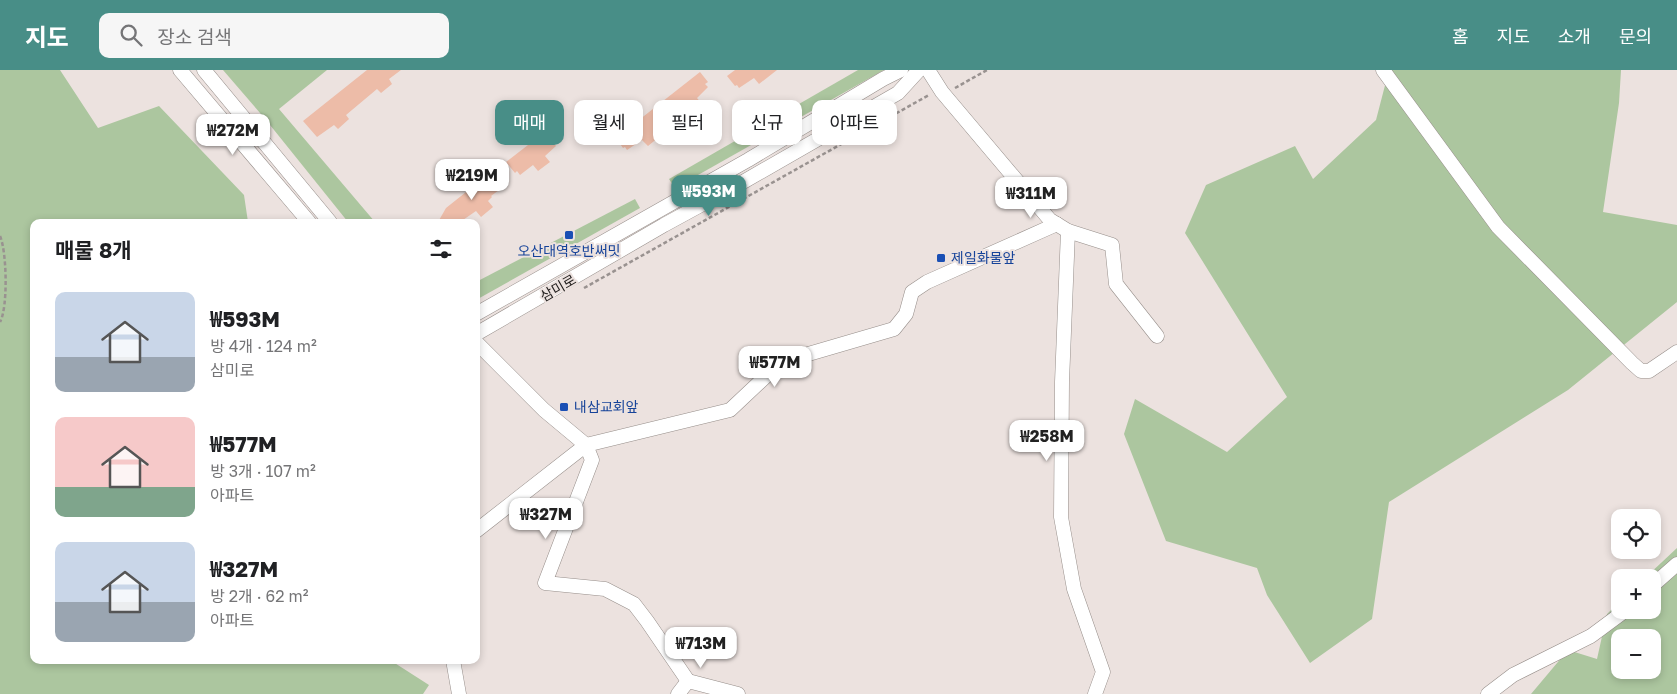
<!DOCTYPE html>
<html lang="ko">
<head>
<meta charset="utf-8">
<style>
	body { margin:0; font-family:"Golos Text","Noto Sans KR",sans-serif; background:#f6f6f6; color:#202124; height:100vh; display:flex; flex-direction:column; font-size:19px; white-space:nowrap }
	* { box-sizing:border-box; margin:0 }
	p { font-size:16px; color:#757577 }
	.icon { flex:none; width:28px; height:28px; fill:none; stroke:currentColor; stroke-width:2; stroke-linecap:round; stroke-linejoin:round }
	.map { position:relative; flex:1; overflow:hidden }
	.side { position:absolute; left:30px; top:149px; width:450px; height:445px; display:flex; flex-direction:column; background:#fff; border-radius:10px; box-shadow:0 2px 8px #0003 }
	.side>* { flex:none }
	.top-card { position:absolute; left:495px; top:30px; width:475px; height:45px; display:flex; gap:10px }
	.buttons { position:absolute; left:1611px; top:439px; display:grid; gap:10px }
	.buttons a { display:grid; place-items:center; width:50px; height:50px; border-radius:10px; background:#fff; box-shadow:0 2px 8px #0003; font-size:25px }
	.price { position:absolute; translate:-50% -42px; padding:0 11px; border-radius:10px; background:#fff; color:#222; font-size:16px; line-height:32px; filter:drop-shadow(0 1px 2px #0008) }
	.price::after { content:''; position:absolute; left:50%; top:30px; width:15px; height:11px; margin-left:-8px; background:inherit; clip-path:polygon(0 0,100% 0,50% 100%) }
	.price.current { background:#488e87; color:#fff }
	ul { padding:0; list-style:none }
	li { display:flex; align-items:center; gap:15px; height:125px; padding:0 25px }
	li span { display:grid; place-items:center; flex:none; width:140px; height:100px; border-radius:10px; color:#555 }
	li>.icon { margin-inline-start:auto }
	span .icon { width:60px; height:60px; fill:#fffc; stroke-width:1 }
	li b { font-size:21px }
	h2 { display:flex; justify-content:space-between; align-items:center; height:60px; padding:0 25px; font-size:21px }
	.chip { padding:0 18px; border-radius:10px; background:#fff; box-shadow:0 2px 8px #0003; font-size:18px; line-height:45px }
	.chip.current { background:#488e87; color:#fff }
	header { display:flex; align-items:center; gap:30px; box-sizing:border-box; height:70px; padding:0 25px; background:#488e87; color:#fff }
	header strong { font-size:24px }
	nav { display:flex; gap:28px; margin-inline-start:auto; font-size:18px }
	.search { width:350px; height:45px; background:#f6f6f6; display:flex; align-items:center; gap:12px; box-sizing:border-box; padding:0 18px; border-radius:10px; color:#757577; font-size:19px }
	.map>svg:first-child { display:block }
</style>
</head>
<body>
<header>
<strong>지도</strong>
<div class="search"><svg class="icon" aria-label="search" viewBox="0 0 24 24"><circle cx="10" cy="10" r="6"/><path d="M15 15l6 6"/></svg>장소 검색</div>
<nav><a>홈</a><a>지도</a><a>소개</a><a>문의</a></nav>
</header>
<div class="map">
<svg width="1677" height="624" viewBox="0 0 1677 624">
	<rect width="100%" height="100%" fill="#ece2df"/>
	<g fill="#acc69f" fill-rule="evenodd">
		<polygon points="0,0 60,0 98,58 159,36 244,125 248,152 34,152 34,590 390,590 429,615 423,624 0,624"/>
		<polygon points="223,0 327,0 279,39 375,152 348,152 266,50"/>
		<polygon points="858,0 884,0 675,118 669,109"/>
		<polygon points="1389,0 1621,0 1619,33 1603,142 1677,155 1677,232 1568,320 1389,432 1372,549 1310,593 1267,525 1257,498 1166,471 1124,364 1135,329 1227,382 1287,327 1185,163 1206,115 1295,76 1313,109 1376,50"/>
		<polygon points="635,129 640,138 476,230 476,212"/>
		<path d="M 1677,478 L 1677,624 L 1531,624 L 1568,580 L 1597,589 L 1607,544 L 1620,531 L 1620,540 L 1652,540 L 1652,508 L 1646,507 ZM 1620,568 L 1652,568 L 1652,600 L 1620,600 Z"/>
	</g>
	<g fill="#edbca8">
		<polygon points="367,0 401,0 389,9 392,14 381,23 377,19 346,45 349,49 338,59 334,55 317,67 303,51"/>
		<polygon points="735,0 777,0 759,14 754,8 739,18 737,15 735,16 727,6"/>
		<polygon points="700,2 708,12 705,14 708,17 697,28 702,34 690,44 684,37 678,42 678,40 658,57 655,61 659,67 648,76 642,70 627,80 625,77 623,78 616,68"/>
		<polygon points="550,58 557,66 555,67 556,69 553,72 556,76 545,86 550,92 538,101 533,95 520,105 517,101 515,103 506,92"/>
		<polygon points="490,103 499,114 496,116 499,120 491,126 492,127 488,131 493,137 481,147 476,141 460,152 438,152 446,138"/>
	</g>
	<g fill="none" stroke-linecap="round" stroke-linejoin="round">
		<g stroke="#968e8a" stroke-width="15">
			<g id="minor">
				<polyline points="180,0 309,152"/>
				<polyline points="204,0 330,152"/>
				<polyline points="928,0 942,22 1050,150 1068,161 1112,175 1116,214 1157,266"/>
				<polyline points="1383,0 1498,157 1632,293 1641,301 1649,301 1677,282"/>
				<polyline points="1068,161 1062,312 1061,447 1074,519 1103,602 1095,624"/>
				<polyline points="476,244 748,90 883,9 901,0"/>
				<polyline points="476,264 664,155 743,112 898,23 919,0"/>
				<polyline points="476,272 544,340 586,375 592,390 545,513 605,519 634,534 647,551 688,611"/>
				<polyline points="476,461 586,375 730,340 781,292 894,259 906,244 912,222 927,212 1057,154"/>
				<polyline points="1652,516 1677,494"/>
				<polyline points="453,590 459,624"/>
				<polyline points="678,624 688,611 738,624"/>
				<polyline points="1488,624 1513,605 1591,566 1626,540"/>
			</g>
		</g>
		<g stroke="#999290" stroke-width="2.5" stroke-dasharray="4 2.5" stroke-linecap="butt">
			<polyline points="955,18 987,0"/>
			<path d="M 0,166 C 7,182 8,238 0,252"/>
			<polyline points="584,218 929,25"/>
		</g>
		<use href="#minor" stroke="#fff" stroke-width="14"/>
	</g>
	<g fill="#1a4fb4" stroke="#ece2df" stroke-width="2">
		<rect x="564" y="160" width="10" height="10" rx="2.5"/>
		<rect x="936" y="183" width="10" height="10" rx="2.5"/>
		<rect x="559" y="332" width="10" height="10" rx="2.5"/>
	</g>
	<g text-anchor="middle" stroke-width="4" stroke-linejoin="round" paint-order="stroke">
		<g font-size="14" fill="#164399" stroke="#ece2df" text-anchor="start">
			<text x="569" y="186" text-anchor="middle">오산대역호반써밋</text>
			<text x="951" y="193">제일화물앞</text>
			<text x="574" y="342">내삼교회앞</text>
		</g>
		<g font-size="14" fill="#1f1c1b" stroke="#ece2df">
			<text transform="translate(558 218) rotate(-30)" y="5">삼미로</text>
		</g>
	</g>
</svg>
<div class="buttons">
<a><svg class="icon" aria-label="locate" viewBox="0 0 24 24"><circle cx="12" cy="12" r="6"/><path d="M12 2v4M12 18v4M2 12h4M18 12h4"/></svg></a>
<a>+</a>
<a>−</a>
</div>
<b class="price" style="left:233px;top:86px">₩272M</b>
<b class="price" style="left:472px;top:131px">₩219M</b>
<b class="price current" style="left:709px;top:147px">₩593M</b>
<b class="price" style="left:1031px;top:149px">₩311M</b>
<b class="price" style="left:775px;top:318px">₩577M</b>
<b class="price" style="left:1047px;top:392px">₩258M</b>
<b class="price" style="left:546px;top:470px">₩327M</b>
<b class="price" style="left:701px;top:599px">₩713M</b>
<div class="top-card">
<a class="chip current">매매</a>
<a class="chip">월세</a>
<a class="chip">필터</a>
<a class="chip">신규</a>
<a class="chip">아파트</a>
</div>
<section class="side">
<h2>매물 8개<svg class="icon" aria-label="filters" viewBox="0 0 24 24"><path d="M4 7h16M4 17h16"/><circle cx="9" cy="7" r="2"/><circle cx="15" cy="17" r="2"/></svg></h2>
<ul>
<li><span style="background:linear-gradient(#c9d6e8 65%,#9aa5b1 0)"><svg class="icon" aria-label="home" viewBox="0 0 24 24"><path d="M3 11l9-7 9 7M6 9v11h12V9"/></svg></span><div><b>₩593M</b><p>방 4개 · 124 m²</p><p>삼미로</p></div></li>
<li><span style="background:linear-gradient(#f6c9c9 70%,#7fa58c 0)"><svg class="icon" aria-label="home" viewBox="0 0 24 24"><path d="M3 11l9-7 9 7M6 9v11h12V9"/></svg></span><div><b>₩577M</b><p>방 3개 · 107 m²</p><p>아파트</p></div></li>
<li><span style="background:linear-gradient(#c9d6e8 60%,#9aa5b1 0)"><svg class="icon" aria-label="home" viewBox="0 0 24 24"><path d="M3 11l9-7 9 7M6 9v11h12V9"/></svg></span><div><b>₩327M</b><p>방 2개 · 62 m²</p><p>아파트</p></div></li>
</ul>
</section>
</div>
</body>
</html>
